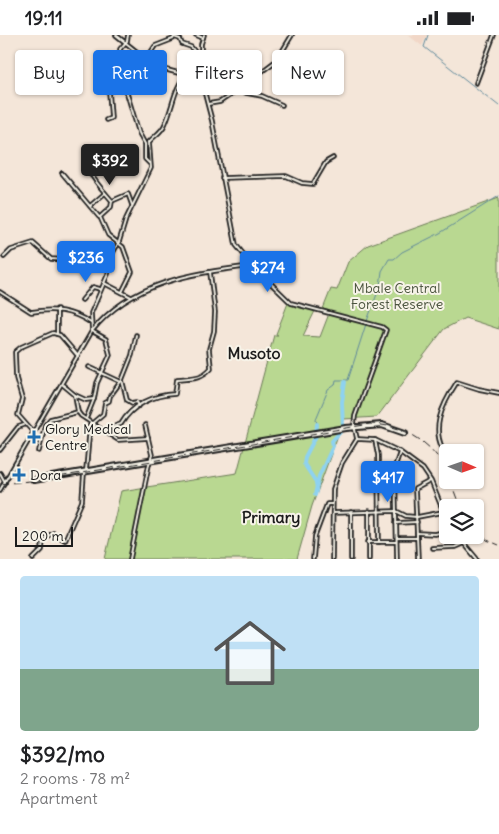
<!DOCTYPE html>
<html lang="en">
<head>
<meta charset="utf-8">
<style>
	body { margin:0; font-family:Delius,sans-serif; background:#f2f2f2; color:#202124; height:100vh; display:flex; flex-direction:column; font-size:19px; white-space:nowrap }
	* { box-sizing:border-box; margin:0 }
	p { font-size:16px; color:#757577 }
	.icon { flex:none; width:28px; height:28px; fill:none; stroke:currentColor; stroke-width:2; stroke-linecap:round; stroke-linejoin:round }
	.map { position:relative; height:524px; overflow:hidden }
	.sheet { display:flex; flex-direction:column; background:#fff; flex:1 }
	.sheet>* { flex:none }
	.top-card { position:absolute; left:15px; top:15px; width:470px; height:45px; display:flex; gap:10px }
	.needle { width:32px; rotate:92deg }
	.controls { position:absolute; left:439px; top:409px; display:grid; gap:10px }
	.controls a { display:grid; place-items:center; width:45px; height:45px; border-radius:5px; background:#fff; box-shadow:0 1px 4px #0004; font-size:25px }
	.scale { position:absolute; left:15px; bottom:12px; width:58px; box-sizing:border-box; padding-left:5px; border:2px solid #1c1c1c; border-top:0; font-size:14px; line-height:18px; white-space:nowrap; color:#1c1c1c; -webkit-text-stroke:4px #f7f3e8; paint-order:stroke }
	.price { position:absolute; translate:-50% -42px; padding:0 11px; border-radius:5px; background:#1a73e8; color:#fff; font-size:16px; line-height:32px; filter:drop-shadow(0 1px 2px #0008) }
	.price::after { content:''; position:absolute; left:50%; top:30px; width:15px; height:11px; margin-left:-8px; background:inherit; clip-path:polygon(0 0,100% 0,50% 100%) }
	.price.on { background:#222; color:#fff }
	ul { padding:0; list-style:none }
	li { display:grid; align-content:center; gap:10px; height:265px; padding:0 20px }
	li span { display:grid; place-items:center; height:155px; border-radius:5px; color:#555 }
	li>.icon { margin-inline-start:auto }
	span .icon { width:90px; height:90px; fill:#fffc; stroke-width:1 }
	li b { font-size:21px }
	.pill { padding:0 18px; border-radius:5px; background:#fff; box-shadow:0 1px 4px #0004; font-size:18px; line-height:45px }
	.pill.on { background:#1a73e8; color:#fff }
	.status { display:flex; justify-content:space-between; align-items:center; height:35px; padding:0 25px; background:#fff; direction:ltr }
	.status svg { height:14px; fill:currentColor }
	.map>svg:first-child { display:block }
</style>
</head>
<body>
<div class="status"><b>19:11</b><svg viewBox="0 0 49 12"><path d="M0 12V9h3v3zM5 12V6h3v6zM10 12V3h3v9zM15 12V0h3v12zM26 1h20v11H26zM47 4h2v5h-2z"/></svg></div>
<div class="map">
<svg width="499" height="524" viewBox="0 0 499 524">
	<rect width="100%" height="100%" fill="#f4e6d9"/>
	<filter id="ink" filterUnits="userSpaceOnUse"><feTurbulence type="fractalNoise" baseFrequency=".02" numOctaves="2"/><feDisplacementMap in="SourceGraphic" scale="10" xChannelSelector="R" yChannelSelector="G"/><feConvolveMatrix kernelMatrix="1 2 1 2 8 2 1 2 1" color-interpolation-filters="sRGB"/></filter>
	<g filter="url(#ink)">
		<polygon fill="#f1d7c7" points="408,0 427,0 422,11"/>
		<polygon fill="#b9d891" stroke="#6a7a56" points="499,163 499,294 465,283 444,294 377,382 344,384 312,471 297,524 105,524 121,456 237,438 274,300 278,300 276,299 288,268 315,276 303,301 320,302 330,276 323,274 331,254 337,255 348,227 368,210"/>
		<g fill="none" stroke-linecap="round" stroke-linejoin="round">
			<g stroke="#60899b" stroke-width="1">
				<polyline points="428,0 424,12 499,71"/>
				<polyline points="367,286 380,251 382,236 389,224 394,224 402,217 440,198 499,161"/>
				<polyline points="317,389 316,384 328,355 335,350 336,345 348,345 366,289"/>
			</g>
			<g stroke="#8ed2f0" stroke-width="4">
				<polyline points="316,450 316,447 304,429 305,422 316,401 317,389"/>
				<polyline points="315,460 319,441 333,411 332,406 343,394 342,367 345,347"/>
			</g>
			<g stroke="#1c1c1c" stroke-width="5.5">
				<g id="minor">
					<polyline points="116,0 156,32 201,44"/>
					<polyline points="128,0 127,6 120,14 122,42 139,98 145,109 145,124 150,129"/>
					<polyline points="196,0 203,3"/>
					<polyline points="204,0 201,9 201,44 212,86 236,210 253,231 291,268 382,292 386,295 355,381 354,390 357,404"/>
					<polyline points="174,2 180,4 182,9 191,12 200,23"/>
					<polyline points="145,26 155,11 173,4 175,0"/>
					<polyline points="203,47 230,44 236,56 220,67 208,69"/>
					<polyline points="476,48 494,0"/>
					<polyline points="282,70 262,61 236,56 277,25 292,0"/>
					<polyline points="106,85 111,83 109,56 125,54"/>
					<path d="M 109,119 L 88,115 C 81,135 101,152 112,166 L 128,159 L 132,170"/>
					<polyline points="62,138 99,182"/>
					<polyline points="91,140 108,132 124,129"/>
					<polyline points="222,143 286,141 302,148 313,149 326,127 333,123"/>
					<polyline points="112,166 111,172 100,182 108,200 123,212 132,237 122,257"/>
					<polyline points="90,171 105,158"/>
					<polyline points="101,217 111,225"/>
					<polyline points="4,222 11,215 33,208 51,224 110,228"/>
					<polyline points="104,248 131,262"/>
					<path d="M 0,257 L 31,277 C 54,273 71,275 91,288"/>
					<polyline points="82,265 93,252 100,254"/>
					<polyline points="57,299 57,274"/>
					<polyline points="136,300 132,320 122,345 127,365 132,368 137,367 139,371"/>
					<polyline points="89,332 119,346"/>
					<polyline points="63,350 75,360 78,377 81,381 118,405 148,403"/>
					<polyline points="75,360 86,365 94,364"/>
					<path d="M 86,384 L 94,364 L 97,348 L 110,320 L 106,304 L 92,296 L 91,278 L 108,239 L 112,219 L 119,207 L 126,184 L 151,133 L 149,107 C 155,100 162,97 165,89 C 173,72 174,53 186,39"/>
					<polyline points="33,397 18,380 22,364 16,343 15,317 21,312 53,298 60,300 78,321"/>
					<path d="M 110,400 L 112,392 L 121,389 C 132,370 153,360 175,359 L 177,344 C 192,342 200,345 211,333 L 209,314 L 214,296 L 215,277 L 210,237"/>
					<polyline points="375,405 378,420 379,507"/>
					<polyline points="0,415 18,392 24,390"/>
					<polyline points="39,416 45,390 50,384 78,377"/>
					<path d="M 448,422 C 428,397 442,370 457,347 L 479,354 L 499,358"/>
					<polyline points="86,436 90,390 103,379 105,368 109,366 110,361 122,345"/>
					<polyline points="0,438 5,447"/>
					<path d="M 0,455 L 92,296 C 131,247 195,237 253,231"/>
					<polyline points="369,476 369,524"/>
					<polyline points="351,477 351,524"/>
					<polyline points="333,478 396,476 406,481 417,482 443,477"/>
					<polyline points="396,488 417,487"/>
					<polyline points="417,498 435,499 448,496"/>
					<polyline points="457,500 477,524"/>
					<polyline points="397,503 417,503"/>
					<polyline points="368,507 396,507"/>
					<polyline points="432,513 455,512 464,508"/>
					<polyline points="33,524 42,515 43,504 53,498 65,505 82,466 84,438"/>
					<polyline points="130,524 149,429 152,420 145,390"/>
					<polyline points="313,524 315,501 327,469 332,469"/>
					<polyline points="332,524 333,454 342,428 357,404 375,405 400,417 423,434 431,446 448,488"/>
					<polyline points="397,524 395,431 400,417"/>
					<polyline points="418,524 415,454 430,446"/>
				</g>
			</g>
			<g stroke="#1c1c1c" stroke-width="8">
				<polyline id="secondary" points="34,445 346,393 382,390 405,398"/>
			</g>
			<use href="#minor" stroke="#f7f3e8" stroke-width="2"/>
			<use href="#secondary" stroke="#f7f3e8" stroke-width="4"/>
			<g stroke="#1c1c1c" stroke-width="1" stroke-dasharray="8 4" stroke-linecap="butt">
				<polyline points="450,445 460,472"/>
				<path d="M 0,449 L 40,445 L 370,389 C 405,390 432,407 448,438"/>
				<polyline points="475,494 487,505 499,510"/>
			</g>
		</g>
	</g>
	<g fill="#1f6fb2" stroke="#f7f3e8" stroke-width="2">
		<path d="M31.5 394.5h5v5h5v5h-5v5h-5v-5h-5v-5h5z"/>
		<path d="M16.5 432.5h5v5h5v5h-5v5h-5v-5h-5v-5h5z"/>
	</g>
	<g text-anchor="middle" stroke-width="4" stroke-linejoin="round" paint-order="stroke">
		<g font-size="14" fill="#4b543f" stroke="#f7f3e8">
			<text x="397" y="258">Mbale Central<tspan x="397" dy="16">Forest Reserve</tspan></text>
		</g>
		<g font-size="14" fill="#1c1c1c" stroke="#f7f3e8" text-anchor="start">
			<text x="45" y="399">Glory Medical<tspan x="45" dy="16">Centre</tspan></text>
			<text x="30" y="445">Dora</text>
		</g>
		<g font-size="16" font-weight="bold" fill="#1c1c1c" stroke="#f7f3e8">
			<text x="254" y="324">Musoto</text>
			<text x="271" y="488">Primary</text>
		</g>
	</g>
</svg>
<div class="controls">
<a><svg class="needle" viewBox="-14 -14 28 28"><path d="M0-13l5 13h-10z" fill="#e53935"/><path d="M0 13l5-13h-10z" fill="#757577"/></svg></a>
<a><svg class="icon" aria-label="layers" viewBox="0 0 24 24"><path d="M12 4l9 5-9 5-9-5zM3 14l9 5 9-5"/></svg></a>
</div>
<div class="scale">200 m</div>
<b class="price on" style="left:110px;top:151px">$392</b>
<b class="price" style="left:86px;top:248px">$236</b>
<b class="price" style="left:268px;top:258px">$274</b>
<b class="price" style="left:388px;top:468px">$417</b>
<div class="top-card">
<a class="pill">Buy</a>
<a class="pill on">Rent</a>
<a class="pill">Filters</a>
<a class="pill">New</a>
</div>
</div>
<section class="sheet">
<ul>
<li><span style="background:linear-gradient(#bfe0f5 60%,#7fa58c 0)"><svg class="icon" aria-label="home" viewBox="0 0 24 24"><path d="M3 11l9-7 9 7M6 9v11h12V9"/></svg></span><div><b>$392/mo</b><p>2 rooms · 78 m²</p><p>Apartment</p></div></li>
</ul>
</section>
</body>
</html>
